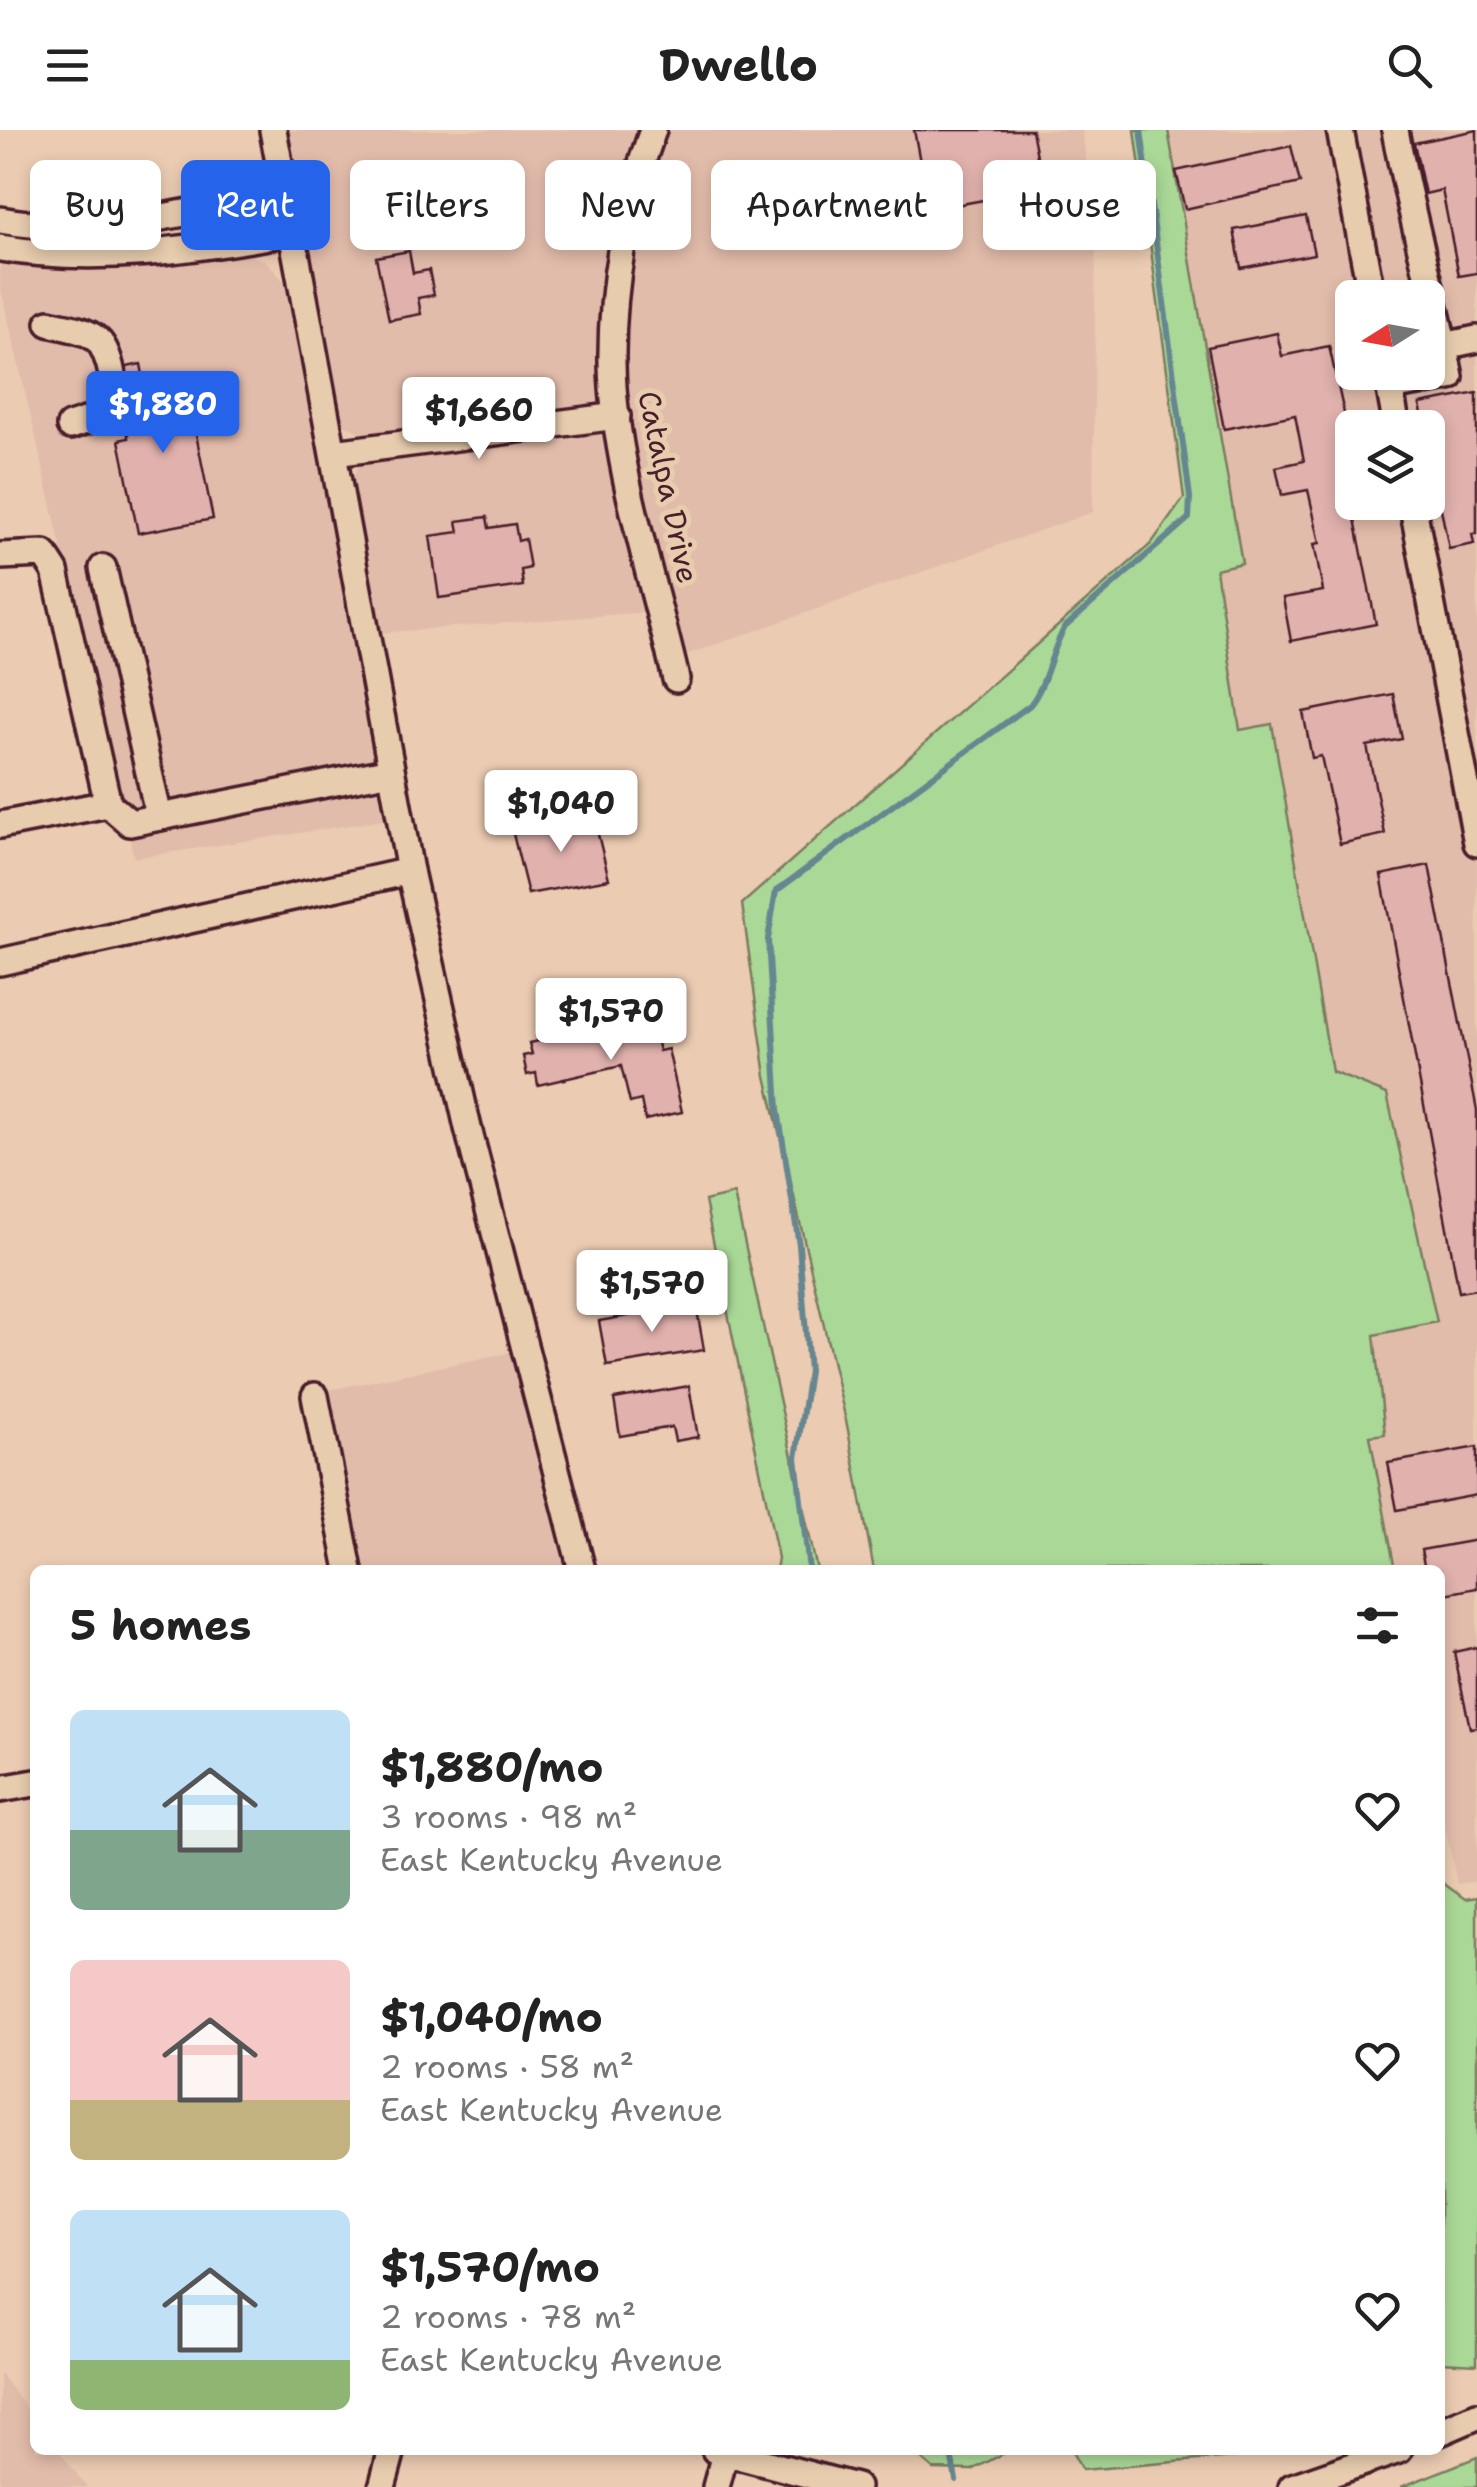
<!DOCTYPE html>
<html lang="en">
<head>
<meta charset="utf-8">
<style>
	body { margin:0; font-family:"Shantell Sans",sans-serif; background:#f2f2f2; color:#222; height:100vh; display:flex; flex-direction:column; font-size:38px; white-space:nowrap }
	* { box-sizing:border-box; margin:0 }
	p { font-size:32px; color:#767676 }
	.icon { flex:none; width:55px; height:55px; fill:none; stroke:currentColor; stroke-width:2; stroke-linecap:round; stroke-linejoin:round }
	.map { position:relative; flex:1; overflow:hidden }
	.panel { position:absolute; left:30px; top:1435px; width:1415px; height:890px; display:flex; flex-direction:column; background:#fff; border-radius:15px; box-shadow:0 5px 15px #0003 }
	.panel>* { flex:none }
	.top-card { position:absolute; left:30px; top:30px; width:1418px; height:90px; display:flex; gap:20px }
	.needle { width:65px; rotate:259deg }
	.fabs { position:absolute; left:1335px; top:150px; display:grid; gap:20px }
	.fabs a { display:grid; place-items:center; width:110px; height:110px; border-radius:15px; background:#fff; box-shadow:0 5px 15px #0003; font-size:50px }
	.price { position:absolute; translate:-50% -85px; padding:0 22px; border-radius:10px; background:#fff; color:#222; font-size:32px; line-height:65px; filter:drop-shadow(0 2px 5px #0008) }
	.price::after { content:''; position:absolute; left:50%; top:60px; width:30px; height:22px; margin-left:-15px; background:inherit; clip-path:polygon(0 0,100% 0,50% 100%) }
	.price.selected { background:#2563eb; color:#fff }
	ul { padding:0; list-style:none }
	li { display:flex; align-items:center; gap:30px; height:250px; padding:0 40px }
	li span { display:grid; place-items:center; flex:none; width:280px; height:200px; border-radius:15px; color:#555 }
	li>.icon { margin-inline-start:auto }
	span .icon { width:120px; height:120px; fill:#fffc; stroke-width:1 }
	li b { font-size:42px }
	h2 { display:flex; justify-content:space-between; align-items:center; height:120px; padding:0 40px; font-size:42px }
	.tag { padding:0 35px; border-radius:15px; background:#fff; box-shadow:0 5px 15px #0003; font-size:35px; line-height:90px }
	.tag.selected { background:#2563eb; color:#fff }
	header { display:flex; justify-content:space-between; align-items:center; height:130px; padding:0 40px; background:#fff; font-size:45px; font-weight:700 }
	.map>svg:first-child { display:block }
</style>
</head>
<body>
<header><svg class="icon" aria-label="menu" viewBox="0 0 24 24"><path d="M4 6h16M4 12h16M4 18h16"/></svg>Dwello<svg class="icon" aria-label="search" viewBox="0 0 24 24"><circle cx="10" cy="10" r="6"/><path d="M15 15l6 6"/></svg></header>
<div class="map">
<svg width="1477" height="2357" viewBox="0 0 1477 2357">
	<rect width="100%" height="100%" fill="#ebcbb2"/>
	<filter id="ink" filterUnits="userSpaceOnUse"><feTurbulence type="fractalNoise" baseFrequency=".01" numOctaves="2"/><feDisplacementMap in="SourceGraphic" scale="20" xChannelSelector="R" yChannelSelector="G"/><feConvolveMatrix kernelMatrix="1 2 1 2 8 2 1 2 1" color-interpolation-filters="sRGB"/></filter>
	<g filter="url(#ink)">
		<g fill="#e2bcab" fill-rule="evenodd">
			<polygon points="288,0 1082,0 1096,99 1093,382 680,527 627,275 366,306 342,293"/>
			<path d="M 1168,0 L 1477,0 L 1477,1751 L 1457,1754 L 1440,1671 L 1440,1440 L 1395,1440 L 1370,1305 L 1385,1303 L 1374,1205 L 1437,1192 L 1332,943 L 1272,595 L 1241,600 L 1216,439 L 1242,432 ZM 1352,168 L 1428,168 L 1428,242 L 1352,242 ZM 1352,298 L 1428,298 L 1428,372 L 1352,372 Z"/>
			<polygon points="245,123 266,131 289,157 390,689 134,728 0,155 0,126 158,136"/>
			<polygon points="596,299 607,306 648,482 378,503 351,352 358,336 371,328"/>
			<polygon points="516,1221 572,1440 333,1440 300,1266"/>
			<polygon points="0,2244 35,2289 35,2320 58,2320 87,2357 0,2357"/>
		</g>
		<g fill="#aad897" stroke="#7a7c61" stroke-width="2.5">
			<polygon points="1135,0 1168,0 1242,433 1216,439 1240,600 1272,594 1332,942 1387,964 1437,1192 1374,1205 1385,1304 1370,1306 1395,1440 874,1440 847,1295 766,946 742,774 1151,414 1184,368"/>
			<polygon points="734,1064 817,1440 776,1440 778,1428 705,1071"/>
			<polygon points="1440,1751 1465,1769 1477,1767 1477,2234 1440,2232"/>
			<polygon points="911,2320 1010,2320 972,2340 933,2339"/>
			<polygon points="1071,2320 1263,2320 1245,2326 1082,2340"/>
			<polygon points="1477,2327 1477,2357 1401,2357"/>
		</g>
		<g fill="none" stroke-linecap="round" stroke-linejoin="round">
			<g stroke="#668690" stroke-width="6">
				<path d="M 809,1440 L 796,1328 L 809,1241 L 799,1115 L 778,980 L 768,809 L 776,761 L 1030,575 C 1048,552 1050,522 1065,497 L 1189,388 L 1190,367 L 1141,0"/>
				<polyline points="950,2320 956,2350"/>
			</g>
		</g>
		<g fill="#e0b1ad" stroke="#4a1f2b" stroke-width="2.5">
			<polygon points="914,0 1032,0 1046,73 1030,76 1027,62 929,80"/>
			<polygon points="1477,0 1477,143 1459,146 1442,60 1425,64 1414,13"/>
			<polygon points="1291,16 1300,53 1185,79 1176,41"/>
			<polygon points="1306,86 1314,124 1241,138 1234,100"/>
			<polygon points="409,121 413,143 429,140 434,165 418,168 421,184 389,190 376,127"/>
			<polygon points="1277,203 1282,226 1329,216 1352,319 1352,374 1376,494 1291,511 1283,468 1323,461 1314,414 1320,413 1308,360 1282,365 1276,337 1304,331 1295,285 1224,299 1208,217"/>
			<polygon points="141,234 145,256 185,249 213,389 138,403 119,310 128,308 127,237"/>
			<polygon points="1477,263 1477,404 1472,404 1474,414 1449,419 1420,274"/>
			<polygon points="487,387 489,398 515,394 518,411 525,409 530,438 521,440 523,456 439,468 430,406 459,402 457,391"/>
			<polygon points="1393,564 1402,609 1367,616 1385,704 1340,714 1321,626 1312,628 1303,582"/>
			<polygon points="593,684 609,749 528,764 513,704"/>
			<polygon points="1429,735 1477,980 1477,1159 1459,1162 1381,745"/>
			<polygon points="599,885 602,904 652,892 659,921 668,919 682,982 645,990 641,970 630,973 621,936 538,955 536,943 527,945 523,926 532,924 529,913 579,902 577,890"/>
			<polygon points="696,1174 704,1220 607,1236 599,1191"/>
			<polygon points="689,1256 698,1307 675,1311 672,1297 620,1306 614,1269"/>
			<polygon points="1477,1317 1477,1365 1397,1380 1388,1333"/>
			<polygon points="1477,1410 1477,1458 1440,1465 1440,1440 1425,1440 1421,1420"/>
			<polygon points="1477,1517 1477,1597 1470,1598 1454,1522"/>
		</g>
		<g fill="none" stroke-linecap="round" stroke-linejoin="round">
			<g stroke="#4a1f2b" stroke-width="32">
				<g id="minor">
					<polyline points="273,0 410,741 468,998 582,1440"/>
					<path d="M 653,0 C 626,73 611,156 612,233 C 613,332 654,452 676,549"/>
					<polyline points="1340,0 1372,168"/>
					<path d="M 0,90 C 98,108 189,81 285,63"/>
					<path d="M 0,118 C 100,134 194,119 293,102"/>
					<path d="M 49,193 C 63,197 84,199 95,208 C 111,219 119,268 110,283 L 70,296"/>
					<polyline points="1444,216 1477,209"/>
					<polyline points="1387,243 1397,298"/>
					<path d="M 1389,257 L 1450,247 C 1434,164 1410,84 1395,0"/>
					<polyline points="334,323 617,286"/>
					<polyline points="1412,372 1477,713"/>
					<polyline points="0,426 44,424 55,441 108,674"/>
					<polyline points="103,438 159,687"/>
					<polyline points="0,695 108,674 130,693 391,641"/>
					<polyline points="0,832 410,741"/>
					<polyline points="315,1266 349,1440"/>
					<polyline points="0,1659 35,1653"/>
					<polyline points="1440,2302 1477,2286"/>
					<polyline points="715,2320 856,2357"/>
					<polyline points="382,2357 392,2320"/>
					<polyline points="716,2357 726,2320"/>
					<polyline points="1292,2357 1399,2320"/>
				</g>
			</g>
			<use href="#minor" stroke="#e7ccae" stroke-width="25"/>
		</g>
	</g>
	<g text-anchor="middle" stroke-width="10" stroke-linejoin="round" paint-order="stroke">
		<g font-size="30" fill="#4a1f2b" stroke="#e7ccae">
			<text transform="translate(668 357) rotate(78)" y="10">Catalpa Drive</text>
		</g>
	</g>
</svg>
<div class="fabs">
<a><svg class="needle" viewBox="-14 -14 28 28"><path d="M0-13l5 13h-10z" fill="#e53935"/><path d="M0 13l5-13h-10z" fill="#767676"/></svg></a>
<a><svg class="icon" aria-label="layers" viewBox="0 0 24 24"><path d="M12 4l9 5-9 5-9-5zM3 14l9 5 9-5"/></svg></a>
</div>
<b class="price selected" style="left:163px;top:326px">$1,880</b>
<b class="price" style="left:479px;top:332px">$1,660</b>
<b class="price" style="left:561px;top:725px">$1,040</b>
<b class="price" style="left:611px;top:933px">$1,570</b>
<b class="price" style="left:652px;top:1205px">$1,570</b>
<div class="top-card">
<a class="tag">Buy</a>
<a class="tag selected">Rent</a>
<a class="tag">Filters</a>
<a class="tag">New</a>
<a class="tag">Apartment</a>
<a class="tag">House</a>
</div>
<section class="panel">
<h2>5 homes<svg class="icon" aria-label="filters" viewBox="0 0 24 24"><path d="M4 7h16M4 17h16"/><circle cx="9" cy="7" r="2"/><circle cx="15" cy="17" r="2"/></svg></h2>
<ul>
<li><span style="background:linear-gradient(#bfe0f5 60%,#7fa58c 0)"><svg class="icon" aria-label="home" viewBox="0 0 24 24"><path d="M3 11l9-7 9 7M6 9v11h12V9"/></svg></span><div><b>$1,880/mo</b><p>3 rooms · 98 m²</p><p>East Kentucky Avenue</p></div><svg class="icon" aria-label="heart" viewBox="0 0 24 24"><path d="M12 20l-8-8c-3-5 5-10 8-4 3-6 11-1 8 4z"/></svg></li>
<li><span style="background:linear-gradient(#f6c9c9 70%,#c2b280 0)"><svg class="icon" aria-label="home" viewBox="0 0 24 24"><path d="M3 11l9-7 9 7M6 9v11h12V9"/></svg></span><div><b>$1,040/mo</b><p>2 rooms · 58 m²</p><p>East Kentucky Avenue</p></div><svg class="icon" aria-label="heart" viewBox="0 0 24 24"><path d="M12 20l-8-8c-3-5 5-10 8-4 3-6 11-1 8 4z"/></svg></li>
<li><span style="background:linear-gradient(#bfe0f5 75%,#8fb573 0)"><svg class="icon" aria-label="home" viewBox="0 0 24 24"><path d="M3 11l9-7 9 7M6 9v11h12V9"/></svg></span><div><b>$1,570/mo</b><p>2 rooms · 78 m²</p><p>East Kentucky Avenue</p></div><svg class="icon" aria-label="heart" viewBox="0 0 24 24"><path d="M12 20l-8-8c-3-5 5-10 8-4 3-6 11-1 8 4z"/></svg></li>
</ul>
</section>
</div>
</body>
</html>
